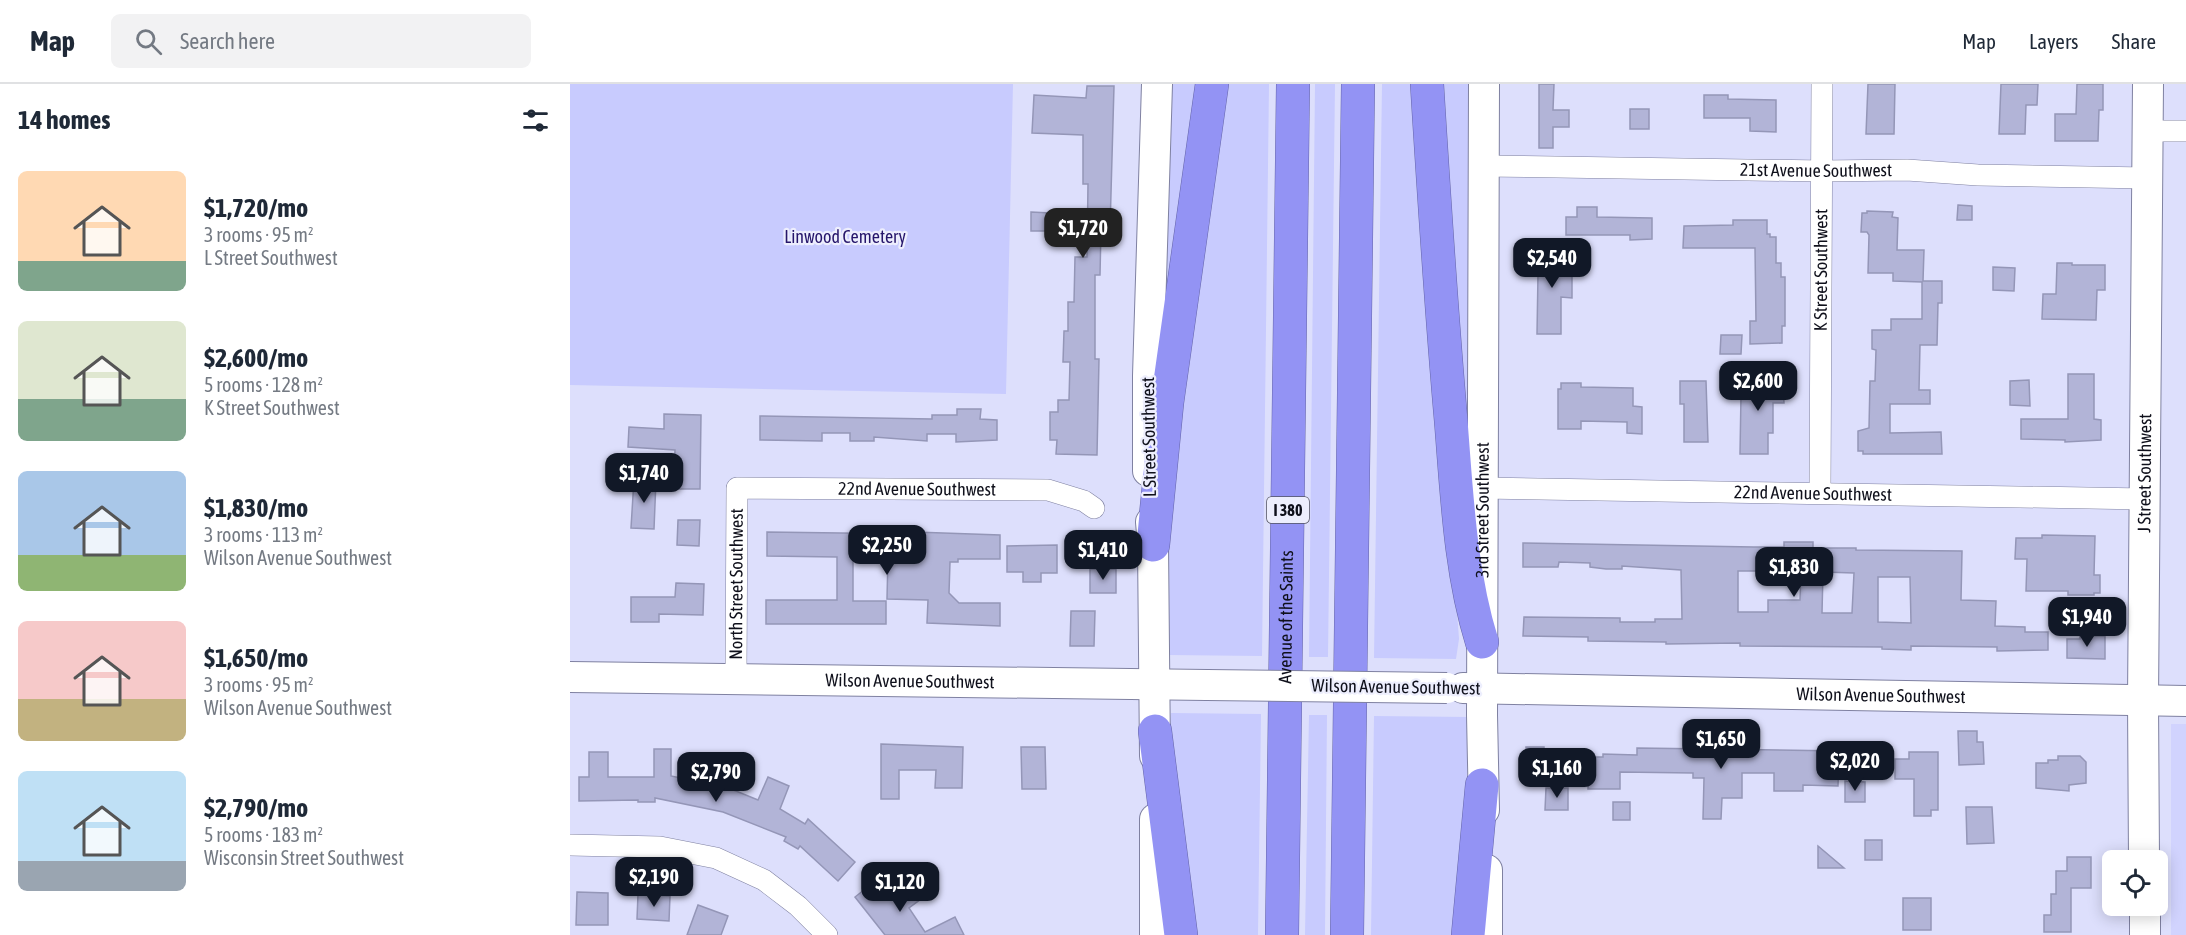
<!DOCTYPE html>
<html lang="en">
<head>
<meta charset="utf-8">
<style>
	body { margin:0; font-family:"Asap Condensed",sans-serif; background:#f2f2f3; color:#1f2937; height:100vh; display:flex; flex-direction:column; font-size:22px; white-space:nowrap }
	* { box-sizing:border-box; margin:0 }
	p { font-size:20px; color:#747a83 }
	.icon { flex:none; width:33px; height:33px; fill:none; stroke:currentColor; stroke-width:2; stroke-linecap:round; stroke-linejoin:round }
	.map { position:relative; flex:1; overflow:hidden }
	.panel { display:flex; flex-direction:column; background:#fff; width:570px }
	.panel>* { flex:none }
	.tools { position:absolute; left:1532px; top:766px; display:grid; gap:12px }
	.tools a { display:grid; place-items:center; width:66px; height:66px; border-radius:9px; background:#fff; box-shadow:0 3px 15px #0003; font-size:30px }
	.price { position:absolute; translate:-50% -51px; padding:0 14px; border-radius:12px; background:#111827; color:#fff; font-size:20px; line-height:39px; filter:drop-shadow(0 2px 3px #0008) }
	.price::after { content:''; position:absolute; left:50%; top:36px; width:18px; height:14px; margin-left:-9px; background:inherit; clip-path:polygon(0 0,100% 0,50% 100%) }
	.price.selected { background:#222; color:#fff }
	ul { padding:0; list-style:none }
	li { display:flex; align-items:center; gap:18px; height:150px; padding:0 18px }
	li span { display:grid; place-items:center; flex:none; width:168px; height:120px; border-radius:9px; color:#555 }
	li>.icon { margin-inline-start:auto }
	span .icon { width:72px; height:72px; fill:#fffc; stroke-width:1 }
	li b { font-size:26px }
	h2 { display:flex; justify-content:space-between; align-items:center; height:72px; padding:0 18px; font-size:26px }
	header { display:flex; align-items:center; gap:36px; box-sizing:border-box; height:84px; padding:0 30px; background:#fff; border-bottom:2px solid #e0e1e3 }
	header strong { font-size:28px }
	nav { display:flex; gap:33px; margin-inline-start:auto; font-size:21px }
	.search { width:420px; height:54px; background:#f2f2f3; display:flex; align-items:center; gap:15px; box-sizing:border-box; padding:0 21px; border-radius:9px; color:#747a83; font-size:22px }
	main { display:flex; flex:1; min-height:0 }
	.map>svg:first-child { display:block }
</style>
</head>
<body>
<header>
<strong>Map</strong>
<div class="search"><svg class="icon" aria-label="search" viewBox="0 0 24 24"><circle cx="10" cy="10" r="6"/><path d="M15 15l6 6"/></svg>Search here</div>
<nav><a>Map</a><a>Layers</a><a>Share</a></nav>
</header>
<main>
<section class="panel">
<h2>14 homes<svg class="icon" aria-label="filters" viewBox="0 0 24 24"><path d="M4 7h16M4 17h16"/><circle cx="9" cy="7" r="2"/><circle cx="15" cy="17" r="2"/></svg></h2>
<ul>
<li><span style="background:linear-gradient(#ffd9b3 75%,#7fa58c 0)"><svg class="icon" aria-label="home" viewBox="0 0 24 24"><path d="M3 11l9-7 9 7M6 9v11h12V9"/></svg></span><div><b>$1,720/mo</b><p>3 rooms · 95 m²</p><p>L Street Southwest</p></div></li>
<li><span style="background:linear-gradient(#dfe7d0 65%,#7fa58c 0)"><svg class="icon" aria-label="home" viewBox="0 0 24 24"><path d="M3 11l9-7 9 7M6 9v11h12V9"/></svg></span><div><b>$2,600/mo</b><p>5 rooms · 128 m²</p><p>K Street Southwest</p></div></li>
<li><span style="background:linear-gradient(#a9c7e8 70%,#8fb573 0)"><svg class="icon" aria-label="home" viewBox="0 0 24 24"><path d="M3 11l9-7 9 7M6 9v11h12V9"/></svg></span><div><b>$1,830/mo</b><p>3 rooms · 113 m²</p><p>Wilson Avenue Southwest</p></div></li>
<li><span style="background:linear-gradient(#f6c9c9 65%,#c2b280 0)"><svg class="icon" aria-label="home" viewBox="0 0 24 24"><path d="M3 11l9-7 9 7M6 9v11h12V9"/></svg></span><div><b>$1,650/mo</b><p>3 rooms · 95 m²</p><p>Wilson Avenue Southwest</p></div></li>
<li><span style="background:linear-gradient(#bfe0f5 75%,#9aa5b1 0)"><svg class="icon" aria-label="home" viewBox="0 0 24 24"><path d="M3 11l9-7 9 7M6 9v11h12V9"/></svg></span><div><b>$2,790/mo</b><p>5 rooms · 183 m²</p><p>Wisconsin Street Southwest</p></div></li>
</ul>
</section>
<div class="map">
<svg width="1616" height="851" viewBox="0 0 1616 851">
	<rect width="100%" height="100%" fill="#dddffc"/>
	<rect fill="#d1d3fe" x="1601" y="640" width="15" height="211"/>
	<g fill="#c8cbfe">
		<polygon points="0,0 443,0 436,310 0,301"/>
		<polygon points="601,0 634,0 623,82 585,266"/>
		<polygon points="650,0 699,0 692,572 598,571 594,463"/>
		<polygon points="745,0 765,0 758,573 739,573"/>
		<polygon points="812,0 849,0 889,555 886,575 804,574"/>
		<polygon points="866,0 901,0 902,411"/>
		<polygon points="601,629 691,630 688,851 620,851 604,708 600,638"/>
		<polygon points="739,631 757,631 755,851 735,851"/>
		<polygon points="804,632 899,633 891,851 801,851"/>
	</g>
	<g fill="#b2b4d7" stroke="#9496b7" stroke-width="1.5" fill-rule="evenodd">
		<polygon points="969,0 984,0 983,26 999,26 999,43 983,43 983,64 969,64"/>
		<polygon points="1298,0 1325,0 1324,50 1296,50"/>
		<polygon points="1431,0 1468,0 1467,21 1456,21 1455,50 1429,50"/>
		<polygon points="1507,0 1533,0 1533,26 1529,26 1528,57 1485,57 1485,30 1506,30"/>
		<polygon points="517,2 544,2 540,145 531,145 530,191 525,191 525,275 529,275 527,371 486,370 487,356 480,356 480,328 488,328 488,316 499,316 500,278 493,278 494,247 498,247 498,218 504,218 505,173 517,173 518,100 513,100 513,51 462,49 464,11 516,14"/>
		<polygon points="1134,11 1158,11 1158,15 1206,16 1206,48 1180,47 1180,34 1134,34"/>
		<rect x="1060" y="25" width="19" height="20"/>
		<polygon points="1388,121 1402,122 1402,136 1387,136"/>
		<polygon points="1007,123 1027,123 1027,133 1082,134 1082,155 1060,156 1060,151 996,151 996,133 1007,133"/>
		<polygon points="1297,127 1323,128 1322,133 1328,134 1327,166 1354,166 1353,197 1372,197 1372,219 1368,219 1367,261 1350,261 1349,306 1360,306 1360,320 1320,320 1320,349 1371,348 1372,370 1293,370 1293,367 1288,367 1288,347 1299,344 1300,297 1305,297 1306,266 1302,265 1302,246 1321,246 1321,235 1352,235 1352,198 1323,197 1323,189 1298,189 1299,151 1297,148 1291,148 1292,129 1297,129"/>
		<polygon points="461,128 480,129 479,147 461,147"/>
		<polygon points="1163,136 1197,136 1197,150 1200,150 1200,153 1206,153 1206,179 1211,179 1211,193 1215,193 1215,242 1212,242 1212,259 1180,260 1180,237 1186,237 1185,164 1113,164 1114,142 1163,141"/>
		<polygon points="968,169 1002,169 1002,214 991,213 991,250 967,250 968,190 965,190 965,172 968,172"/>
		<polygon points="1487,179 1502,179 1502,181 1535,181 1535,206 1527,206 1526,236 1472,235 1473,210 1486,210"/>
		<polygon points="1423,183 1445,184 1444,207 1423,206"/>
		<polygon points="1151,251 1172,251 1171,270 1150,270"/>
		<polygon points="1498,290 1524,290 1524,335 1531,336 1531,356 1495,358 1495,356 1451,355 1451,335 1498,335"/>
		<polygon points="1211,292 1211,297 1213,297 1214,319 1203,319 1203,349 1198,349 1198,370 1170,370 1171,311 1168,297 1171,296 1171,294"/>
		<polygon points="1459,296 1460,322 1440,321 1440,297"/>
		<polygon points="1110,297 1136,297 1138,358 1114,358 1114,320 1110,320"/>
		<polygon points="991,299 1011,299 1011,303 1063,304 1063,322 1072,323 1072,350 1057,349 1057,338 1011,337 1011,345 988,345 988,305 991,305"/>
		<polygon points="387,325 411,325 410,335 427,336 427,356 386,358 386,350 357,350 357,357 304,353 304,357 280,357 280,349 252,349 252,357 190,356 190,332 362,335 362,331 387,331"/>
		<polygon points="94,330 131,331 130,405 104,405 105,366 58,363 59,343 94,345"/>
		<polygon points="64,395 86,396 84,445 61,444"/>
		<polygon points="108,436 130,436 129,462 107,461"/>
		<polygon points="197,448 345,450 345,448 430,451 430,475 388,475 388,478 380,478 379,509 389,519 430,519 430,542 357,539 358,516 317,515 318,472 283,471 283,517 316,517 316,540 196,540 196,516 267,516 267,473 197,472"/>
		<polygon points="1472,451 1525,452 1524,491 1530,491 1530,509 1524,509 1524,511 1498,511 1498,507 1456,507 1457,475 1445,475 1446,454 1472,454"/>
		<path d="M 1214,458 L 1243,458 L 1243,464 L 1286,464 L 1286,466 L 1392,467 L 1391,516 L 1426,517 L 1425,542 L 1455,543 L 1455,548 L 1478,548 L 1478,566 L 1427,567 L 1427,563 L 1341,562 L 1341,566 L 1312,565 L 1312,563 L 1170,562 L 1170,559 L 1096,560 L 1096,558 L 1018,557 L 1018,553 L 953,552 L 954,533 L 1050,534 L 1050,538 L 1085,538 L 1085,535 L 1112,535 L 1111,486 L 1052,482 L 1052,485 L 1036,485 L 1020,483 L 1020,479 L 989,478 L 988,483 L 953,483 L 953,459 L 1184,463 L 1214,463 ZM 1168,487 L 1231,487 L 1230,516 L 1198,516 L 1198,528 L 1168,528 ZM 1253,488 L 1284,489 L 1282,529 L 1252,529 ZM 1308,493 L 1340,493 L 1341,539 L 1308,538 Z"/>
		<polygon points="487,461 487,489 471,489 471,498 453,498 453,488 437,488 437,462"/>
		<rect x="520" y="485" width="26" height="24"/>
		<polygon points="106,499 134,500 133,531 89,530 89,538 61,538 61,513 105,513"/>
		<polygon points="501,527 525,527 524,562 500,562"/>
		<polygon points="1510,552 1535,552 1535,575 1497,574 1497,555 1510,555"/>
		<polygon points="1388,647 1407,647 1407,658 1413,658 1414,680 1389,681"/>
		<polygon points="311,660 393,663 392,704 365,704 366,686 329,686 329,715 311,715"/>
		<polygon points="451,663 475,663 476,705 452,705"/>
		<polygon points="956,663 974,663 974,668 976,668 976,693 954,693 954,668 956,668"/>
		<polygon points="1067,664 1269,667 1268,702 1233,701 1233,707 1204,707 1204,689 1172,689 1172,714 1152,714 1151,735 1133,735 1134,694 1123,694 1123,689 1050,688 1050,705 1018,705 1019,673 1033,673 1033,670 1067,671"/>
		<polygon points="84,665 101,665 101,692 144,701 150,671 167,675 161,705 188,716 198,693 219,702 210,725 235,740 238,735 285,778 268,797 230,762 228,765 214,757 216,753 153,728 85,714 85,718 68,718 68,716 9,717 9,693 19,693 19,668 38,668 38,693 84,693"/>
		<polygon points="1339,668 1368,668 1368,726 1361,726 1361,732 1344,732 1344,695 1325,695 1325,675 1339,675"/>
		<polygon points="1488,672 1510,672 1516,678 1516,699 1499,701 1499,707 1466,704 1466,679 1478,679 1478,676 1488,676"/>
		<polygon points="1275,697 1295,698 1295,718 1275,718"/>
		<polygon points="976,704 998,704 998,726 975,726"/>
		<rect x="1043" y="718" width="17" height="18"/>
		<polygon points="1396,723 1422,723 1424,759 1397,760"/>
		<rect x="1295" y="756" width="17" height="20"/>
		<polygon points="1248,762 1274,784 1248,784"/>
		<polygon points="1497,773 1521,773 1521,804 1501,804 1501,848 1474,848 1474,831 1481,831 1481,810 1486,810 1486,787 1497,787"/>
		<polygon points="304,798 318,816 339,800 351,815 339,824 355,848 385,833 394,851 315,851 285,813"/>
		<polygon points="7,808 38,809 38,841 6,841"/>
		<polygon points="68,810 100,812 99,837 67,835"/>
		<rect x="1333" y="814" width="28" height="32"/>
		<polygon points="128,821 158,832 151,851 117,851"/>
	</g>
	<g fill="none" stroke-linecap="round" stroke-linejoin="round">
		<g stroke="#7f81a1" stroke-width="22">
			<g id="street">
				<polyline points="1577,47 1616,47"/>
				<path id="s1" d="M 914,82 L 1252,87 L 1337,86 L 1408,91 L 1577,94"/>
				<path id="s2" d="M 913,404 L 1575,415"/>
				<path id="s3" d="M 1250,408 L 1252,0"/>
				<path id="s4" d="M 166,594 L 167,404 L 478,406 L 514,417 L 524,424"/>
				<polyline points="0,761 90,763 146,774 194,796 228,822 257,851"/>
			</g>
		</g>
		<g stroke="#7f81a1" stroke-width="32">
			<g id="secondary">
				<polyline points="578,387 578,292 587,0"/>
				<polyline points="581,438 583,461 585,672"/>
				<path id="s5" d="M 0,593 L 637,601"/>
				<path id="s6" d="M 893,604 L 1616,617"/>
				<path id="s7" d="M 914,726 L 912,631 L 914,0"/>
				<polyline points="585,735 585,851"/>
				<path id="s8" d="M 1574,777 L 1573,616 L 1578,0"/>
				<polyline points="1575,822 1575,851"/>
				<polyline points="917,851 917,786"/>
			</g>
		</g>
		<g stroke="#6565a8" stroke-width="34">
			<g id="highway">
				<path d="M 857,0 C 864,113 871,225 881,337 C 887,411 890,487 912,558"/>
				<polyline points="583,461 597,319 642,0"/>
				<polyline points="585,647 611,851"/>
				<path id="s9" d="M 712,851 L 723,0"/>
				<polyline points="777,851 788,0"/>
				<polyline points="898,851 912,701"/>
			</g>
		</g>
		<use href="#street" stroke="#fff" stroke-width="21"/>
		<use href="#secondary" stroke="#fff" stroke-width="30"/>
		<use href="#highway" stroke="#9393f4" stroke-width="33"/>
		<g stroke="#7f81a1" stroke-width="32" stroke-linecap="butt">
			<polyline id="secondary-bridge" points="637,601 877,604"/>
		</g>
		<use href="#secondary-bridge" stroke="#fff" stroke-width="30"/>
	</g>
	<g text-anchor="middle" stroke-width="4.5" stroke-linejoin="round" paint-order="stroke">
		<rect fill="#edeefd" stroke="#52535f" stroke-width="1.5" x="697" y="413" width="42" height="26" rx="4.5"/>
		<g font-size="16" font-weight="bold" fill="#0f101b">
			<text x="718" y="432">I 380</text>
		</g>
		<g font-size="18" fill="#0f101b" stroke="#edeefd">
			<text dy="6" stroke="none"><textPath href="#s1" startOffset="332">21st Avenue Southwest</textPath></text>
			<text dy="6" stroke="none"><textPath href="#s3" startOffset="222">K Street Southwest</textPath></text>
			<text transform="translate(579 353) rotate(-91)" y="6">L Street Southwest</text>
			<text dy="6" stroke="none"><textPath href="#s8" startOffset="388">J Street Southwest</textPath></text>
			<text dy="6" stroke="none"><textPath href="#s4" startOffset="370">22nd Avenue Southwest</textPath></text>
			<text dy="6" stroke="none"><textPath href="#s2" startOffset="330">22nd Avenue Southwest</textPath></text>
			<text dy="6" stroke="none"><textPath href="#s7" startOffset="300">3rd Street Southwest</textPath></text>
			<text dy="6" stroke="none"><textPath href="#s4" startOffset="94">North Street Southwest</textPath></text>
			<text dy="6" stroke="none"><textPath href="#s9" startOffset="318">Avenue of the Saints</textPath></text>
			<text dy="6" stroke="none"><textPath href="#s5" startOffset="340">Wilson Avenue Southwest</textPath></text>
			<text transform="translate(826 603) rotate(1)" y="6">Wilson Avenue Southwest</text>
			<text dy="6" stroke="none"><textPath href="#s6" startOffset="418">Wilson Avenue Southwest</textPath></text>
		</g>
		<g font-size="18" fill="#26166b" stroke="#edeefd">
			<text x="275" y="159">Linwood Cemetery</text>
		</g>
	</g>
</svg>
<div class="tools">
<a><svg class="icon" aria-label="locate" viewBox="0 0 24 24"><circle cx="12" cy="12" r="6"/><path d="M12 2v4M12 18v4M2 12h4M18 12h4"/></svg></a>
</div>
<b class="price selected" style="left:513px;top:175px">$1,720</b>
<b class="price" style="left:982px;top:205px">$2,540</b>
<b class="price" style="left:1188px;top:328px">$2,600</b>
<b class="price" style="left:74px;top:420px">$1,740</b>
<b class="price" style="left:317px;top:492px">$2,250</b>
<b class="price" style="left:533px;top:497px">$1,410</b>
<b class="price" style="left:1224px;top:514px">$1,830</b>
<b class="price" style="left:1517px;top:564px">$1,940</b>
<b class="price" style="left:1151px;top:686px">$1,650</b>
<b class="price" style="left:1285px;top:708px">$2,020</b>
<b class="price" style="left:987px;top:715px">$1,160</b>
<b class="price" style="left:146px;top:719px">$2,790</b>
<b class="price" style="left:84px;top:824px">$2,190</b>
<b class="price" style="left:330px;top:829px">$1,120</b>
</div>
</main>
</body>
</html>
